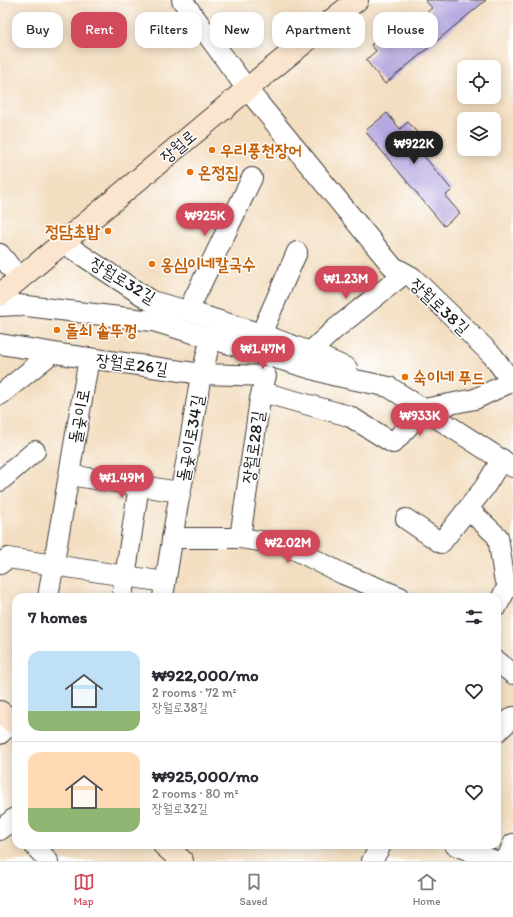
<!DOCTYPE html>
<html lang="en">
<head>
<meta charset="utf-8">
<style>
	body { margin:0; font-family:Itim,"Poor Story",sans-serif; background:#f7f7f7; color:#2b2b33; height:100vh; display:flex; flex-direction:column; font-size:15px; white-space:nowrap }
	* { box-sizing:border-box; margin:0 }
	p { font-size:13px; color:#7c7c81 }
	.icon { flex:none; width:22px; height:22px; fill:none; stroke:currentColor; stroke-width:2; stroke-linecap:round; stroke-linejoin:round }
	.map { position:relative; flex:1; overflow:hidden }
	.panel { position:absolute; left:12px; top:593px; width:489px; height:256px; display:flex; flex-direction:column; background:#fff; border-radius:12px; box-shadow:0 2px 10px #0003 }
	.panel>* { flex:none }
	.guide { position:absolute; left:12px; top:12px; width:489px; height:36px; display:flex; gap:8px }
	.controls { position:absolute; left:457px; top:60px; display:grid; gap:8px }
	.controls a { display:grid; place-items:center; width:44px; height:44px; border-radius:8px; background:#fff; box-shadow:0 2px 10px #0003; font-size:20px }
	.price { position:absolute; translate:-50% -34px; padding:0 9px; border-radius:14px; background:#d1495b; color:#fff; font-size:13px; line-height:26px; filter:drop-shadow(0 1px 2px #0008) }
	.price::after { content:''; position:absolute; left:50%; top:24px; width:12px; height:9px; margin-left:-6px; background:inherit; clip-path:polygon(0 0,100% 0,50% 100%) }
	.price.selected { background:#222; color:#fff }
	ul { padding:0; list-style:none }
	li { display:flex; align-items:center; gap:12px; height:100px; padding:0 16px }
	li+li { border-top:1px solid #e1e1e2 }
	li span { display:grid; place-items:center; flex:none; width:112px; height:80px; border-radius:12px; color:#555 }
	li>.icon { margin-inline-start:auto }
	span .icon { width:48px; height:48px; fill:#fffc; stroke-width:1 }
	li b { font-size:17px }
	h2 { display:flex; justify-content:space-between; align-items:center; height:48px; padding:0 16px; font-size:17px }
	.chip { padding:0 14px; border-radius:12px; background:#fff; box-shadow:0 2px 10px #0003; font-size:14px; line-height:36px }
	.chip.selected { background:#d1495b; color:#fff }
	.tab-bar { display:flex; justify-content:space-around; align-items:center; height:56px; border-top:1px solid #e1e1e2; background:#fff; font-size:11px; color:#7c7c81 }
	.tab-bar a { display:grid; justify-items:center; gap:2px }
	.tab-bar .selected { color:#d1495b }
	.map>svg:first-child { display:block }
</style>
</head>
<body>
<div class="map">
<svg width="513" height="861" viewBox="0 0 513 861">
	<rect width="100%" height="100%" fill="#fff"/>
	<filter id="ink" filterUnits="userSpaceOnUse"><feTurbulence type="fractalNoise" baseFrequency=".025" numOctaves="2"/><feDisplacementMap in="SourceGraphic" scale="8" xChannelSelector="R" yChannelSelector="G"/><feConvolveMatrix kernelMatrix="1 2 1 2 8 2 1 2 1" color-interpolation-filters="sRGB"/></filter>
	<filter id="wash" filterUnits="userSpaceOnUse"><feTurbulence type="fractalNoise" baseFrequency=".012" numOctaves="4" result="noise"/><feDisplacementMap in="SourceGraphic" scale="16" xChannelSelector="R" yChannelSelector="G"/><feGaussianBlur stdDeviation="0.9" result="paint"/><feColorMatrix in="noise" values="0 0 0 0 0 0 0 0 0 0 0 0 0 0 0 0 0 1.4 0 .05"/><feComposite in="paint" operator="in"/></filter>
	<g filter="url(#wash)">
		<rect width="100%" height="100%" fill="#f3dec1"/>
		<g id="blocks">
			<g fill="#b5a7df">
				<polygon points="425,0 486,0 385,84 366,60 376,51 371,45 397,24 403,32 432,8"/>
				<polygon points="387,113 400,129 408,122 426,143 419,150 452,190 445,196 460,213 444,226 365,131"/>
			</g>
		</g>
	</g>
	<g filter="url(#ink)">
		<use href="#blocks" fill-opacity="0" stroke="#3c3935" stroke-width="1"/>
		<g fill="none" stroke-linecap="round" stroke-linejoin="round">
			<g stroke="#3c3935" stroke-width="22">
				<g id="street">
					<polyline points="182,0 247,89 392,266 412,277 493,356 511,381"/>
					<polyline points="62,242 151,301 188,311 261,334 310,352 347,368"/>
					<polyline points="0,254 19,278"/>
					<polyline points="0,306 18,305 153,321 332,375 389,387 513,467"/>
					<polyline points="188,311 252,178"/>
					<polyline points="261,334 297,252"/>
					<polyline points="0,344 67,355 202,374 266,376"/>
					<polyline points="310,352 335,329 404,274"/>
					<polyline points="262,392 349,416 393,443 424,409 475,399 513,381"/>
					<polyline points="0,395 52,353"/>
					<polyline points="69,475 180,492"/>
					<polyline points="0,481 35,451"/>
					<polyline points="468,509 498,537 504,577 509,584 497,606"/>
					<polyline points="406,519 441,543 484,488 502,459"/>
					<polyline points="172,538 240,538 286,545 343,574 400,597"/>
					<polyline points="240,538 260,399 265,379"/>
					<polyline points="0,564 8,558 165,582"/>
					<polyline points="48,597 89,358"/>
					<polyline points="122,597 139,485"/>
					<polyline points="163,597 177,509 187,458 200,381 211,338"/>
					<polyline points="497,661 513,674"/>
					<polyline points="497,732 513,717"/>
					<polyline points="0,734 16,718"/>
					<polyline points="0,830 16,817"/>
					<polyline points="34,845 48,861"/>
					<polyline points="455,845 495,861"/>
					<polyline points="372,861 381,845"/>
					<polyline points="509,861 508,856 513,844"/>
				</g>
			</g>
			<g stroke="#3c3935" stroke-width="24">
				<g id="secondary">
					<polyline points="0,295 264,75 357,0"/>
					<polyline points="0,712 16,724"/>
					<polyline points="164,845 182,861"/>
				</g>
			</g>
			<use href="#street" stroke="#fff" stroke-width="20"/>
			<use href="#secondary" stroke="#fbe5cf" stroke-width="22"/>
		</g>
	</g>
	<g fill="#e8710a" stroke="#fff" stroke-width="1.5">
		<circle cx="212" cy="150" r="4"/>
		<circle cx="190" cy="172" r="4"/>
		<circle cx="108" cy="231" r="4"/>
		<circle cx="152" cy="264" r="4"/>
		<circle cx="57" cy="330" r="4"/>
		<circle cx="405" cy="377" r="4"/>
	</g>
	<g text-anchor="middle" stroke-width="3" stroke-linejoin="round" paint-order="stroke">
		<g font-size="17" fill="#1c1c1c" stroke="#fff">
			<text transform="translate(178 146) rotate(-40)" y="6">장월로</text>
			<text transform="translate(123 280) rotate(31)" y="6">장월로32길</text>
			<text transform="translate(440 306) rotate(43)" y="6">장월로38길</text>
			<text transform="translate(132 364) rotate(8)" y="6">장월로26길</text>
			<text transform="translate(79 416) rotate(-80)" y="6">돌곶이로</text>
			<text transform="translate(190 438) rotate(-80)" y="6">돌곶이로34길</text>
			<text transform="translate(253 447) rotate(-82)" y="6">장월로28길</text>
		</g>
		<g font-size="17" font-weight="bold" fill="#c56008" stroke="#fff" text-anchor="start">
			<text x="220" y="156">우리풍천장어</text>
			<text x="198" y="178">온정집</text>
			<text x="100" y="237" text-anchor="end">정담초밥</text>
			<text x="160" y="270">옹심이네칼국수</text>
			<text x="65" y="336">돌쇠 솥뚜껑</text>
			<text x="413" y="383">숙이네 푸드</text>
		</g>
	</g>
</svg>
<div class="controls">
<a><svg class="icon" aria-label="locate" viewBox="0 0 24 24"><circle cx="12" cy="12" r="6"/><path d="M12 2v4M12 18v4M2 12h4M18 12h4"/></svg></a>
<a><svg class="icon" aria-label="layers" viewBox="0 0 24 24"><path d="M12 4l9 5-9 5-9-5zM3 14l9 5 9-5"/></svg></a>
</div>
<b class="price selected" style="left:414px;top:165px">₩922K</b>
<b class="price" style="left:205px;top:237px">₩925K</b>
<b class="price" style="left:346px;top:300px">₩1.23M</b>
<b class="price" style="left:263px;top:370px">₩1.47M</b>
<b class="price" style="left:420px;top:437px">₩933K</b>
<b class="price" style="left:122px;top:499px">₩1.49M</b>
<b class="price" style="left:288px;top:564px">₩2.02M</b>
<div class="guide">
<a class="chip">Buy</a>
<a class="chip selected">Rent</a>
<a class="chip">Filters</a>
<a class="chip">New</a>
<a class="chip">Apartment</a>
<a class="chip">House</a>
</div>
<section class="panel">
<h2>7 homes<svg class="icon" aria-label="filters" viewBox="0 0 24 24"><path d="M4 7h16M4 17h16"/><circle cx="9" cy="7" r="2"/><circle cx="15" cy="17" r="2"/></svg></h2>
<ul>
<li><span style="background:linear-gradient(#bfe0f5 75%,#8fb573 0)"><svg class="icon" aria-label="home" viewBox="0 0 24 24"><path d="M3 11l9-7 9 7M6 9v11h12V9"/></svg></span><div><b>₩922,000/mo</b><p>2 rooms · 72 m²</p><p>장월로38길</p></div><svg class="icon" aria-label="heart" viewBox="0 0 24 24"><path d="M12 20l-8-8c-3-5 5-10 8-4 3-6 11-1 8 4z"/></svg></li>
<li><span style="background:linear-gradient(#ffd9b3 70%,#8fb573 0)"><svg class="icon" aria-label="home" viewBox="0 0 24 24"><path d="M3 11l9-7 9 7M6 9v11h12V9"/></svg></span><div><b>₩925,000/mo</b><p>2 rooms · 80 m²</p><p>장월로32길</p></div><svg class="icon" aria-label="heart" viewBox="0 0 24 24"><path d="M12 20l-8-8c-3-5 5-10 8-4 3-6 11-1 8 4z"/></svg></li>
</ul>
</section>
</div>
<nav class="tab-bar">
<a class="selected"><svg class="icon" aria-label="map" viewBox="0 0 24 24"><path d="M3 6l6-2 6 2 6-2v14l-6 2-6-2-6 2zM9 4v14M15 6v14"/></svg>Map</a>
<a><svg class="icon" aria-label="saved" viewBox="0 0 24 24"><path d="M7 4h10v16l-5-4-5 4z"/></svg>Saved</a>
<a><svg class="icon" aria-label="home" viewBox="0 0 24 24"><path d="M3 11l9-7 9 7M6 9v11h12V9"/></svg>Home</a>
</nav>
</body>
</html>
